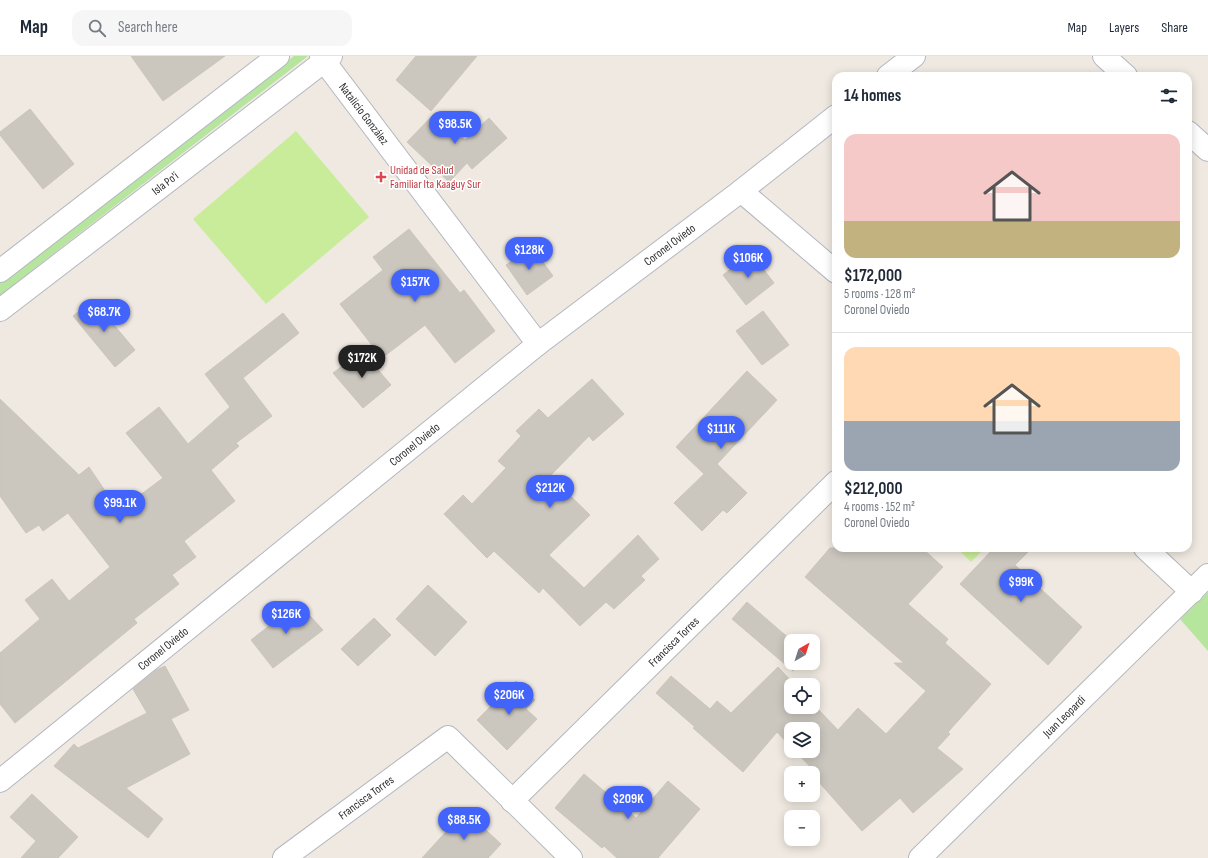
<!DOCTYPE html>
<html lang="en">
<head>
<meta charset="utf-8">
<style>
	body { margin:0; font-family:"Sofia Sans Condensed",sans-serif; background:#f6f6f7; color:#1f2937; height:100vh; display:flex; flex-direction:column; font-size:15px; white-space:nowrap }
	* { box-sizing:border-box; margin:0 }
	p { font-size:13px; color:#747a83 }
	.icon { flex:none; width:22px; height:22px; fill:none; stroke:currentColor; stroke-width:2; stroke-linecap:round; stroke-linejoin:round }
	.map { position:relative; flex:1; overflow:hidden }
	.side { position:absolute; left:832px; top:16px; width:360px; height:480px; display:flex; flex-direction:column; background:#fff; border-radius:12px; box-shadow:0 2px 10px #0003 }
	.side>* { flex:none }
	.needle { width:26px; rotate:39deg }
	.fabs { position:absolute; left:784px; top:578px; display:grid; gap:8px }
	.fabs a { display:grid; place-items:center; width:36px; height:36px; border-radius:8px; background:#fff; box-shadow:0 2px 10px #0003; font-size:20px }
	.price { position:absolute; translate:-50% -34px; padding:0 9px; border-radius:14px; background:#4264fb; color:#fff; font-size:13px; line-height:26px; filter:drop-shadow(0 1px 2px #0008) }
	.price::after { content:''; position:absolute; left:50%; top:24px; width:12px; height:9px; margin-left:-6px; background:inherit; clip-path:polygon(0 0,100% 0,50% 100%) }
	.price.on { background:#222; color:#fff }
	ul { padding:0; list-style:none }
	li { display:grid; align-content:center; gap:8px; height:212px; padding:0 12px }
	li+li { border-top:1px solid #e0e1e3 }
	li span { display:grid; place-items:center; height:124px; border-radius:12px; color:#555 }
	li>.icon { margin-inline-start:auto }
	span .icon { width:72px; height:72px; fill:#fffc; stroke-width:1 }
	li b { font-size:17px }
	h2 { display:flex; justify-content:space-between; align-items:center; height:48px; padding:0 12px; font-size:17px }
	header { display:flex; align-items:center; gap:24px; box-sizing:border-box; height:56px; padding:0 20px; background:#fff; border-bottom:1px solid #e0e1e3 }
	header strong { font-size:19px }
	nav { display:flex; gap:22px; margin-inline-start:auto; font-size:14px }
	.search { width:280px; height:36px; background:#f6f6f7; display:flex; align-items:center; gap:10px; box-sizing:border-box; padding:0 14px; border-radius:12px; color:#747a83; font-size:15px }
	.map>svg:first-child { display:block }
</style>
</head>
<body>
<header>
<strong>Map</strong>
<div class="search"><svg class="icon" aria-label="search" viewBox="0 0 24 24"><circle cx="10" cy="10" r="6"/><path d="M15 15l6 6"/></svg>Search here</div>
<nav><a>Map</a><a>Layers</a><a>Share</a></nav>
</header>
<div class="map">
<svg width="1208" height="802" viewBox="0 0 1208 802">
	<rect width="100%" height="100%" fill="#efe9e1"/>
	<g fill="#b6e59e">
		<polygon points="294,0 308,0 0,239 0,227"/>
		<polygon points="1208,536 1208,595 1180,563"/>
	</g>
	<g fill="#c9ec9a">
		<polygon points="296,75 369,161 266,248 193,163"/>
		<polygon points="957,492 985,492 971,506"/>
	</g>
	<g fill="#cbc7bf" stroke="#cbc5ba">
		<polygon points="131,0 225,0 163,45"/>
		<polygon points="416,0 477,0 431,55 396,24"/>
		<polygon points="30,53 74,108 43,133 0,79 0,76"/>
		<polygon points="436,56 465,84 489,62 507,82 472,113 467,107 449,126 407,86"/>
		<polygon points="409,173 460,237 464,234 495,275 455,307 425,269 382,302 340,248 383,214 373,201"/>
		<polygon points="532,191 553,220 527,239 506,209"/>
		<polygon points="751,197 774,227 746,249 723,219"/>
		<polygon points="93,244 135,294 115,311 73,260"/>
		<polygon points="763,255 789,289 762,309 736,275"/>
		<polygon points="283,257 299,277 243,322 272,360 236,387 239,390 211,414 235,445 184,485 196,501 172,519 179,528 134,563 137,567 15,667 0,648 0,597 40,563 25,544 52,523 69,545 110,511 68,457 43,475 39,469 26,477 0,440 0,343 79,419 89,411 116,451 117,450 120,454 163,422 126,377 159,351 188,388 230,351 205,318"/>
		<polygon points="362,295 391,329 363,352 333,317"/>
		<polygon points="747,315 777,344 717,408 747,437 727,457 723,454 702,475 674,447 704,418 676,391"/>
		<polygon points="592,323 624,358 593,385 589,380 550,420 590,459 549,499 584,532 638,479 659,503 641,520 645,524 614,553 606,546 580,570 543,532 539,537 494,495 487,502 444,458 463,439 472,448 506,412 498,405 521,380 516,375 539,353 548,362"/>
		<polygon points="830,492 922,492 943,511 908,548 948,583 945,587 991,628 948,676 950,678 937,692 963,713 913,757 900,742 862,775 818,725 821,722 795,695 813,695 813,673 791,673 791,691 777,676 743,716 693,672 695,671 656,637 671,620 710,653 717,645 731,657 778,611 795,629 791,629 791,651 813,651 813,648 838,674 858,652 886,678 926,635 894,607 904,607 805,521"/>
		<polygon points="994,492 1032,492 1015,509 1082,571 1048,609 960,528"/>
		<polygon points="428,529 467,566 435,600 396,563"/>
		<polygon points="747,546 792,585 791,607 800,607 793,615 732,563"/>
		<polygon points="298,547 323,574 273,612 251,584"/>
		<polygon points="374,562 391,579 358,610 341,593"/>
		<polygon points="165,610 189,654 171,663 190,698 126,732 163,763 148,782 54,710 74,688 78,692 147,657 133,633 156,614"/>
		<polygon points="516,625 535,644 526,653 537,663 507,694 477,664"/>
		<polygon points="584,718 636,762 668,725 700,753 658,802 617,802 604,790 602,792 555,752"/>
		<polygon points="32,738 78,781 58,802 21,802 36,785 10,761"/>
		<polygon points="465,755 501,788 488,802 422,802"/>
	</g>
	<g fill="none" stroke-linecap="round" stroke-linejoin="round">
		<g stroke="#b4b7c1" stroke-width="24">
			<g id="street">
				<path id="s1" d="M 321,0 L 324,5 L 538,288"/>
				<polyline points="1104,0 1126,20"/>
				<polyline points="888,20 914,0"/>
				<polyline points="1188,76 1208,94"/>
				<polyline points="741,135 836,216"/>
				<polyline points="1145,492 1192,536"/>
				<path id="s2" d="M 0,725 L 538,288 L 741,135 L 836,60"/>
				<path id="s3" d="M 512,745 L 836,426"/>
				<path id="s4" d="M 284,802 L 448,681 L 571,802"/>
			</g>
		</g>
		<g stroke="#b4b7c1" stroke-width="24">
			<g id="secondary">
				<polyline points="0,215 278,0"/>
				<path id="s5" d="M 0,254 L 331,0"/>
				<path id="s6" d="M 920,802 L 1208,519"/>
			</g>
		</g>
		<use href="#street" stroke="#fff" stroke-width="22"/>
		<use href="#secondary" stroke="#fff" stroke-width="22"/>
	</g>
	<path fill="#e0444e" stroke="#fff" stroke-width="1.5" d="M379 115h4v4h4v4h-4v4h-4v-4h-4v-4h4z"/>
	<g text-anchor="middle" stroke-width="3" stroke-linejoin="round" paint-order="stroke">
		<g font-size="12" fill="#2e2e2e" stroke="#fff">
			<text dy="4" stroke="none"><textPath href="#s1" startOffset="72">Natalicio González</textPath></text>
			<text dy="4" stroke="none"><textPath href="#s5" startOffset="208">Isla Po'i</textPath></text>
			<text dy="4" stroke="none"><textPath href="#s2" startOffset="858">Coronel Oviedo</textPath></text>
			<text dy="4" stroke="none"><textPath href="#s2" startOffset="534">Coronel Oviedo</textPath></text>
			<text dy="4" stroke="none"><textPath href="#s3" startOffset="227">Francisca Torres</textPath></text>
			<text dy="4" stroke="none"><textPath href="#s2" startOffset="210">Coronel Oviedo</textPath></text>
			<text dy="4" stroke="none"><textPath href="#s6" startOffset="202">Juan Leopardi</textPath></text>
			<text dy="4" stroke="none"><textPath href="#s4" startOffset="102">Francisca Torres</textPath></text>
		</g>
		<g font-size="12" fill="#be3a42" stroke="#fff" text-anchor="start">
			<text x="390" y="118">Unidad de Salud<tspan x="390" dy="14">Familiar Ita Kaaguy Sur</tspan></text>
		</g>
	</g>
</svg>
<div class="fabs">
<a><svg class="needle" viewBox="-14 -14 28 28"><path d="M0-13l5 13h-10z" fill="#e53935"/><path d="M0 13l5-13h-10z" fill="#747a83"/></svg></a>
<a><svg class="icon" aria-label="locate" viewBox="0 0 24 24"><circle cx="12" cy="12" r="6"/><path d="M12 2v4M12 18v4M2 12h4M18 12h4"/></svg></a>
<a><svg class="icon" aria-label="layers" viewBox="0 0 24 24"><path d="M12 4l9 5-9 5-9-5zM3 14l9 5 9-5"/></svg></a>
<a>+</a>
<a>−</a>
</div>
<b class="price" style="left:455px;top:89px">$98.5K</b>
<b class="price" style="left:529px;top:215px">$128K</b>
<b class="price" style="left:748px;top:223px">$106K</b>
<b class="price" style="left:415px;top:247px">$157K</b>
<b class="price" style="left:104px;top:277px">$68.7K</b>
<b class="price on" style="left:362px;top:323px">$172K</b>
<b class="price" style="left:721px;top:394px">$111K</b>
<b class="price" style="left:550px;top:453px">$212K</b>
<b class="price" style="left:120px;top:468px">$99.1K</b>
<b class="price" style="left:1021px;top:547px">$99K</b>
<b class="price" style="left:286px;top:579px">$126K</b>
<b class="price" style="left:509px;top:660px">$206K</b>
<b class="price" style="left:628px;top:764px">$209K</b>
<b class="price" style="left:464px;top:785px">$88.5K</b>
<section class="side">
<h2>14 homes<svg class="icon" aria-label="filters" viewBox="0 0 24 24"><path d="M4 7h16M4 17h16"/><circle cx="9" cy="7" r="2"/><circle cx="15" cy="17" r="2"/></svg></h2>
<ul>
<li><span style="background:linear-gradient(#f6c9c9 70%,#c2b280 0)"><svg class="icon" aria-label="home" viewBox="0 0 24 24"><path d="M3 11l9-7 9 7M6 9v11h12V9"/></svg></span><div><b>$172,000</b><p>5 rooms · 128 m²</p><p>Coronel Oviedo</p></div></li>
<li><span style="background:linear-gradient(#ffd9b3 60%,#9aa5b1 0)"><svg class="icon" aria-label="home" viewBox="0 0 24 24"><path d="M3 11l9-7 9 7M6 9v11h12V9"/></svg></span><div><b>$212,000</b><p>4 rooms · 152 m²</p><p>Coronel Oviedo</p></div></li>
</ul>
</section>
</div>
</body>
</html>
